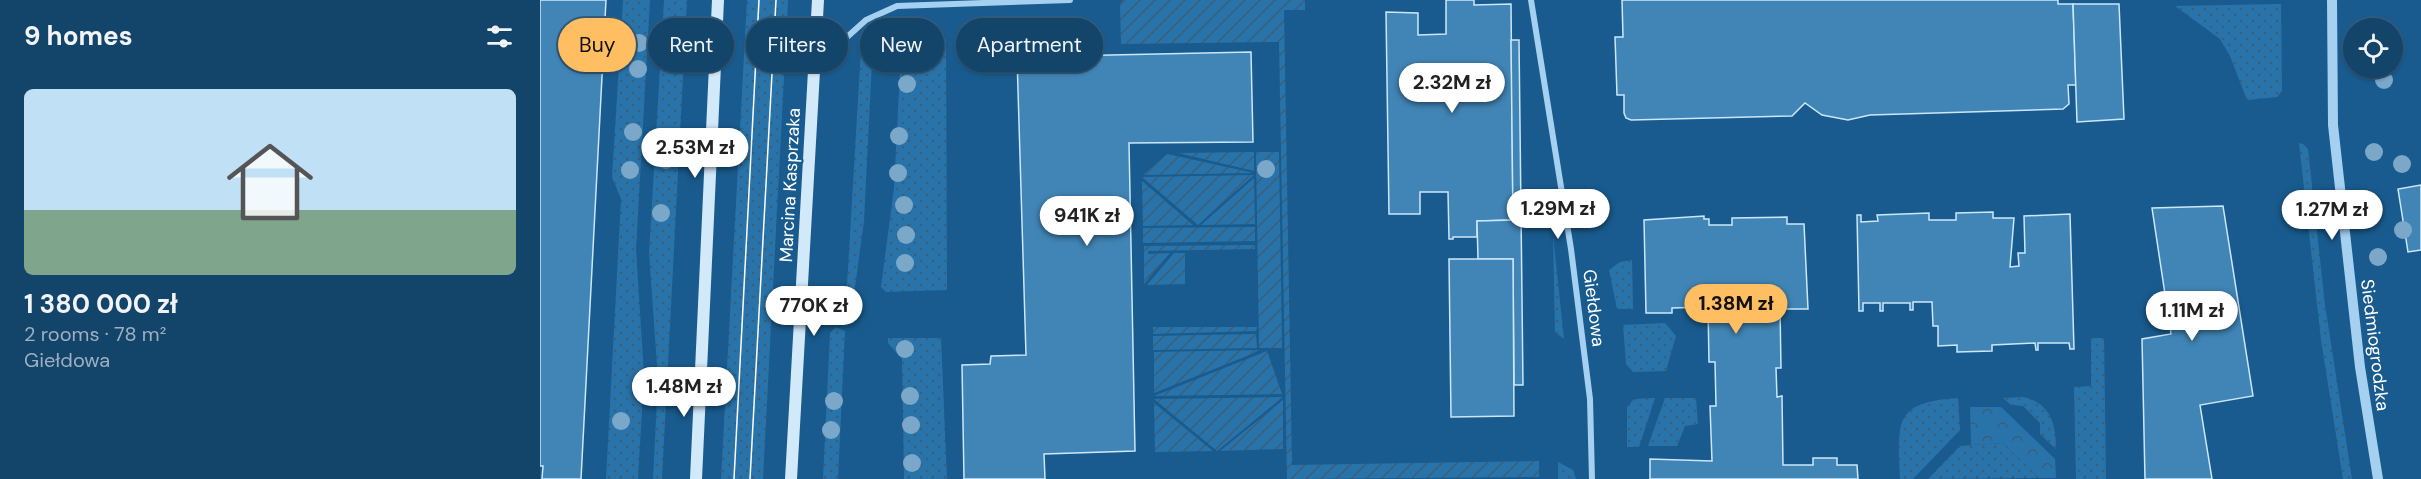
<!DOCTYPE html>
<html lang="en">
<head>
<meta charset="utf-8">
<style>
	body { margin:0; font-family:"DM Sans",sans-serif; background:#1c4b70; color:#f1f3f6; height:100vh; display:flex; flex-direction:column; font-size:22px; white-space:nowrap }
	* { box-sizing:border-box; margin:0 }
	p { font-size:20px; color:#9db0c1 }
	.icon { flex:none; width:33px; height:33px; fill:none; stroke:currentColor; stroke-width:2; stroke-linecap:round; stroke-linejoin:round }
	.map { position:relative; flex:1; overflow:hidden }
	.details { display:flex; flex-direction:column; background:#13446a; width:540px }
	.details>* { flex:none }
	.banner { position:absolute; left:18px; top:18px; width:570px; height:54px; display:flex; gap:12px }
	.buttons { position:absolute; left:1803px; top:18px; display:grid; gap:12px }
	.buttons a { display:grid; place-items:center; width:60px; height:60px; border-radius:50%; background:#13446a; box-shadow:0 2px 4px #0004,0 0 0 2px #325c7e; font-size:30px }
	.price { position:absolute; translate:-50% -51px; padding:0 14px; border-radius:21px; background:#fff; color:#222; font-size:20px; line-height:39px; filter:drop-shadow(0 2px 3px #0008) }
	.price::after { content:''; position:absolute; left:50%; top:36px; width:18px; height:14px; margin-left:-9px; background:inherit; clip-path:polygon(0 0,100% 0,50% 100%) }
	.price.selected { background:#ffbe62; color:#111 }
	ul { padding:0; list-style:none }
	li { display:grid; align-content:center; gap:12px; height:318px; padding:0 24px }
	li+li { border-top:2px solid #325c7e }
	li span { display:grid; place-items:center; height:186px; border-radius:9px; color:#555 }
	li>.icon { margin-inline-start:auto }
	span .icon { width:108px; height:108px; fill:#fffc; stroke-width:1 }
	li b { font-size:26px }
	h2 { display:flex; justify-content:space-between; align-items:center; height:72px; padding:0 24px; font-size:26px }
	.chip { padding:0 21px; border-radius:27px; background:#13446a; box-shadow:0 2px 4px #0004,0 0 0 2px #325c7e; font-size:21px; line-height:54px }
	.chip.selected { background:#ffbe62; color:#111 }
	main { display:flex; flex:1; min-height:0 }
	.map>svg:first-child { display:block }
</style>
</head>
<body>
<main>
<section class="details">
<h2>9 homes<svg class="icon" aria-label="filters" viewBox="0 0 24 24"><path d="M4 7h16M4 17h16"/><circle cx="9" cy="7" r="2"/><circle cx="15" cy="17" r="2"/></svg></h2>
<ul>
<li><span style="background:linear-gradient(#bfe0f5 65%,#7fa58c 0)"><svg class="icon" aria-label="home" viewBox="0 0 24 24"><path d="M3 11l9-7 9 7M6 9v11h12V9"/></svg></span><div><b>1 380 000 zł</b><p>2 rooms · 78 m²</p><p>Giełdowa</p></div></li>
</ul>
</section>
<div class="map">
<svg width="1881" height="479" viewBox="0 0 1881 479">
	<defs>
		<pattern id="grass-dots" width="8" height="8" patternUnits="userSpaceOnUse" patternTransform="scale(1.5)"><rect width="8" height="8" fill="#2874aa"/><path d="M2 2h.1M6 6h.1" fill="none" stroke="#3c5e76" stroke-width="1.8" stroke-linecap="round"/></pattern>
		<pattern id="park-crowns" width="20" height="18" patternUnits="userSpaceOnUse" patternTransform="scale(1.5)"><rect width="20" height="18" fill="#2874aa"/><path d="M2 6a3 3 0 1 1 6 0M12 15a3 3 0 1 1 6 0" fill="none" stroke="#3c5e76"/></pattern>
		<pattern id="garden-furrows" width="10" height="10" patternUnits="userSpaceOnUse" patternTransform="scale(1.5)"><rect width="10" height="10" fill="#2874aa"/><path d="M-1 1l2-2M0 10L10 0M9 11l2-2" fill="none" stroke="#3c5e76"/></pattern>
	</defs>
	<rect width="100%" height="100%" fill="#195b8e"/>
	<g fill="url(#grass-dots)">
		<polygon points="83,0 110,0 96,249 104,375 98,479 66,479 81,199 72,177"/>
		<polygon points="124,0 147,0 122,479 113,479 118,379 109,253"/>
		<polygon points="207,0 248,0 223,479 181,479"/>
		<polygon points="1741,4 1742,91 1737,97 1707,100 1690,56 1680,39 1635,6"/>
		<polygon points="334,22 324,221 315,287 311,297 307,285 322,32"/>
		<polygon points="385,39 406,39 407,290 346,292 341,287 354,188 361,53 364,47"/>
		<polygon points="1759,143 1763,144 1768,149 1785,305 1812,479 1803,479 1781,340"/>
		<polygon points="1013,235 1024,339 1015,332"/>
		<polygon points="1092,260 1093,309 1077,309 1069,270 1080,262"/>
		<polygon points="1125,323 1136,336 1126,371 1093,372 1086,364 1083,325"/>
		<polygon points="296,327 305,331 298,479 283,479 290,333"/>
		<polygon points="348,338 401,338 407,479 364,479 362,359 348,343"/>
		<polygon points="1551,338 1564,338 1566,479 1536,479 1534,387 1551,386"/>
		<path d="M 1483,397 C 1510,403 1516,423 1516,449 L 1500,434 L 1500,423 L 1483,406 L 1471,405 L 1463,398 Z"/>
		<polygon points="1115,398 1099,447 1087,447 1087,407 1094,399"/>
		<polygon points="1125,398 1156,398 1158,424 1145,426 1137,446 1108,446"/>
		<path d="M 1418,398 L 1420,430 L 1373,479 L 1360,479 C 1358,422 1353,402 1418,398 Z"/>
		<polygon points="1463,443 1499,478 1388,479 1420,446"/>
		<polygon points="1018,462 1033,470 1036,479 1018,479"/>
	</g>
	<polygon fill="url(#park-crowns)" points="1430,407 1461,407 1515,459 1516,478 1499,478 1463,443 1431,445"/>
	<g fill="url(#garden-furrows)">
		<polygon points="583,0 765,0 765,10 744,10 752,465 999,461 999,477 747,479 739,42 581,44 580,4"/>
		<polygon points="518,26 518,45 445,46 444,28"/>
		<polygon points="714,152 714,171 638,153"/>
		<polygon points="716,152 739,152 742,348 719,348"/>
		<polygon points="627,154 714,173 603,175"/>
		<polygon points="714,175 658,225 602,177"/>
		<polygon points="714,178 715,224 661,225"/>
		<polygon points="602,181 653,225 603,226"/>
		<polygon points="715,227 715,241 603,243 603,228"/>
		<polygon points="715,245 715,249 608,251 608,254 630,253 604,284 604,246"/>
		<polygon points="634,253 645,253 645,284 607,285"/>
		<polygon points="613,327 717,327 716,331 613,334"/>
		<polygon points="716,334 717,348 613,350 613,336"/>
		<polygon points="719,350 712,354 614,393 614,352"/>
		<polygon points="727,351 742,394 614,396"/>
		<polygon points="743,397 677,451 614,399"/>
		<polygon points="743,400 743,449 680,451"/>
		<polygon points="614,403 673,451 615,452"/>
	</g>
	<g fill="#4185b6" stroke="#cbe7fa" stroke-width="1.5">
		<polygon points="0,0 66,0 41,479 2,479 3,466 0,466"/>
		<polygon points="906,0 934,0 934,5 971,4 973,220 937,221 937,237 913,237 913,239 909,239 908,192 880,192 880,214 849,214 846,12 878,13 878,35 906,34"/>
		<polygon points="1082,0 1518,0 1518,4 1533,4 1536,85 1528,85 1529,104 1523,109 1330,115 1308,120 1282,115 1265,103 1252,116 1091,120 1086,118 1084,113 1084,95 1077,95 1075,37 1083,37"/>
		<polygon points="1533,4 1579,4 1584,119 1537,122"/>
		<polygon points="971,40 979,40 983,385 974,385 973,259 938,259 937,221 973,220"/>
		<polygon points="711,52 713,142 589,143 595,451 504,454 505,479 424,479 422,365 450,364 451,356 486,355 477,57"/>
		<polygon points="1881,185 1881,250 1868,252 1858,189"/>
		<polygon points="1683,206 1713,396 1660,405 1672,479 1605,479 1602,339 1631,334 1612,208"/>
		<polygon points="1453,212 1453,218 1474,218 1470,267 1479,266 1478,253 1485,253 1484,216 1530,214 1534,349 1530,349 1529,343 1498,343 1498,350 1496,350 1495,343 1452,345 1452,351 1417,352 1417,345 1398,346 1398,326 1393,326 1392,302 1373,302 1373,310 1370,310 1370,303 1343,303 1343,311 1340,311 1340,303 1323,303 1323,311 1319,311 1317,215 1321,215 1321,222 1338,221 1337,215 1389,213 1389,220 1416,220 1416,213"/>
		<polygon points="1164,216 1164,219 1169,219 1169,225 1192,225 1192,218 1247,217 1247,224 1264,224 1268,309 1240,309 1241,368 1236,368 1237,397 1242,396 1243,465 1273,465 1273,458 1297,458 1297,465 1317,465 1318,479 1110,479 1110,459 1172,461 1170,406 1176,406 1175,362 1169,362 1168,307 1132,308 1132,313 1106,313 1104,220"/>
		<polygon points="909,259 973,259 974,416 911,417"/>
	</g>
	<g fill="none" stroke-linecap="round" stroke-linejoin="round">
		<g stroke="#a5d0ef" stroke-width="6">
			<polyline points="991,0 1031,249 1050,399 1052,479"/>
			<polyline points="276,65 326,20 357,6 530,0"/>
		</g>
		<polyline stroke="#a5d0ef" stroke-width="10" points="1792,0 1793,125 1820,367 1838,479"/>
		<g stroke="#d2e9fa" stroke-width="12">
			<polyline points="156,479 178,0"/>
			<polyline points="251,479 278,0"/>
		</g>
		<g stroke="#fff" stroke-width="1.5">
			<polyline points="194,479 219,0"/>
			<polyline points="210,479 236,0"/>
		</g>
	</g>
	<g fill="#7ba8c9">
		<circle cx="99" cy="43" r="9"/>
		<circle cx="131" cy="45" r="9"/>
		<circle cx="98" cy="69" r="9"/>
		<circle cx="1844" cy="80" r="9"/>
		<circle cx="367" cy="84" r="9"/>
		<circle cx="93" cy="132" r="9"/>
		<circle cx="359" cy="136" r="9"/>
		<circle cx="1834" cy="152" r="9"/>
		<circle cx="126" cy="160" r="9"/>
		<circle cx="1862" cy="164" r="9"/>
		<circle cx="726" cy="169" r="9"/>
		<circle cx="90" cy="170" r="9"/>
		<circle cx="358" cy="173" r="9"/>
		<circle cx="364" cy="205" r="9"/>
		<circle cx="121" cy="213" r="9"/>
		<circle cx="1863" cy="230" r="9"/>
		<circle cx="366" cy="235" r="9"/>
		<circle cx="1838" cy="257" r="9"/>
		<circle cx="365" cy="263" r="9"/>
		<circle cx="365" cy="349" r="9"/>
		<circle cx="370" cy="396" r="9"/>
		<circle cx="294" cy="401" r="9"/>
		<circle cx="81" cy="421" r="9"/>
		<circle cx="371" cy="425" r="9"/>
		<circle cx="291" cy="430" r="9"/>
		<circle cx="372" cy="463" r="9"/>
	</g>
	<g text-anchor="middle" stroke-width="4.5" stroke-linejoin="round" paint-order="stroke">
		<g font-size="18" fill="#fff" stroke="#195b8e">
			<text transform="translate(250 185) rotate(-87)" y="6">Marcina Kasprzaka</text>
			<text transform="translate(1054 308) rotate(83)" y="6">Giełdowa</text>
			<text transform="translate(1835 345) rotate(83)" y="6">Siedmiogrodzka</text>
		</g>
	</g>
</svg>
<div class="buttons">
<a><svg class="icon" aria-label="locate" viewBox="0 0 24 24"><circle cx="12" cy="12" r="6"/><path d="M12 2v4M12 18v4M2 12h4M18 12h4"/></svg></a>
</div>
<b class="price" style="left:912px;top:114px">2.32M zł</b>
<b class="price" style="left:155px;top:179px">2.53M zł</b>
<b class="price" style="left:1018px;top:240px">1.29M zł</b>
<b class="price" style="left:1792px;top:241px">1.27M zł</b>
<b class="price" style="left:547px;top:247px">941K zł</b>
<b class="price selected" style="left:1196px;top:335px">1.38M zł</b>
<b class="price" style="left:274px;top:337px">770K zł</b>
<b class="price" style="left:1652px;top:342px">1.11M zł</b>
<b class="price" style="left:144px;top:418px">1.48M zł</b>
<div class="banner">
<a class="chip selected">Buy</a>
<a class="chip">Rent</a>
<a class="chip">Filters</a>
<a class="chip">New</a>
<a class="chip">Apartment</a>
</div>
</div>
</main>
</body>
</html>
